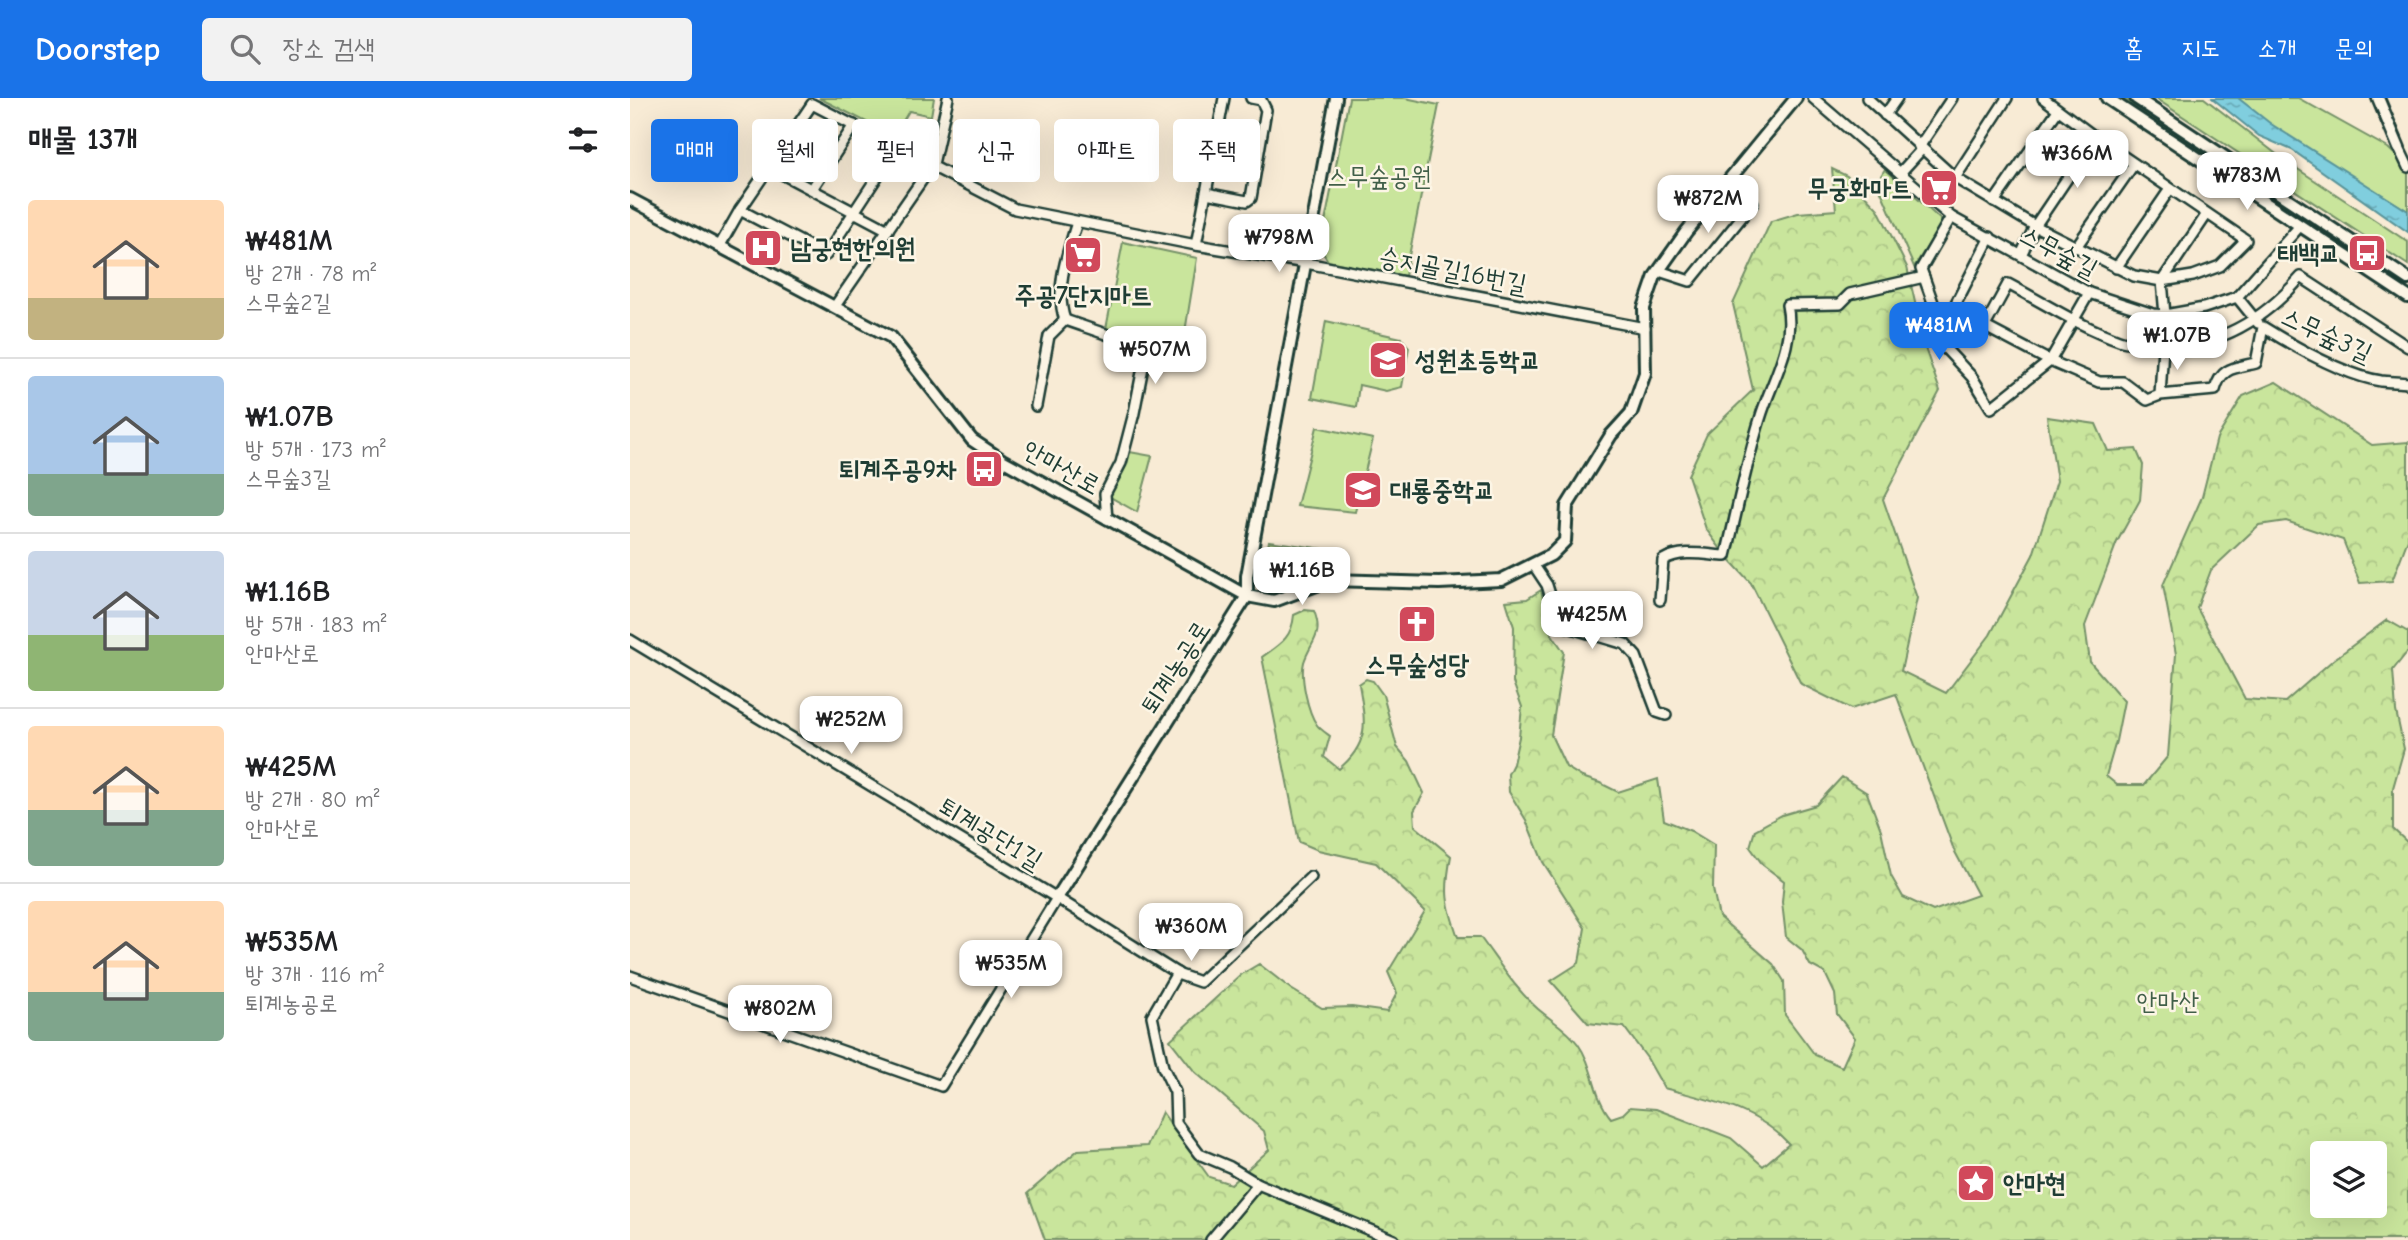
<!DOCTYPE html>
<html lang="ko">
<head>
<meta charset="utf-8">
<style>
	body { margin:0; font-family:"Comic Neue","Poor Story",sans-serif; background:#f2f2f2; color:#202124; height:100vh; display:flex; flex-direction:column; font-size:26px; white-space:nowrap }
	* { box-sizing:border-box; margin:0 }
	p { font-size:23px; color:#757577 }
	.icon { flex:none; width:38px; height:38px; fill:none; stroke:currentColor; stroke-width:2; stroke-linecap:round; stroke-linejoin:round }
	.map { position:relative; flex:1; overflow:hidden }
	.sheet { display:flex; flex-direction:column; background:#fff; width:630px }
	.sheet>* { flex:none }
	.hud { position:absolute; left:21px; top:21px; width:665px; height:63px; display:flex; gap:14px }
	.tools { position:absolute; left:1680px; top:1043px; display:grid; gap:14px }
	.tools a { display:grid; place-items:center; width:77px; height:77px; border-radius:7px; background:#fff; box-shadow:0 7px 28px #0002; font-size:35px }
	.price { position:absolute; translate:-50% -60px; padding:0 16px; border-radius:14px; background:#fff; color:#222; font-size:23px; line-height:46px; filter:drop-shadow(0 2px 4px #0008) }
	.price::after { content:''; position:absolute; left:50%; top:42px; width:21px; height:16px; margin-left:-10px; background:inherit; clip-path:polygon(0 0,100% 0,50% 100%) }
	.price.current { background:#1a73e8; color:#fff }
	ul { padding:0; list-style:none }
	li { display:flex; align-items:center; gap:21px; height:175px; padding:0 28px }
	li+li { border-top:2px solid #e0e0e0 }
	li span { display:grid; place-items:center; flex:none; width:196px; height:140px; border-radius:7px; color:#555 }
	li>.icon { margin-inline-start:auto }
	span .icon { width:84px; height:84px; fill:#fffc; stroke-width:1 }
	li b { font-size:30px }
	h2 { display:flex; justify-content:space-between; align-items:center; height:84px; padding:0 28px; font-size:30px }
	.pill { padding:0 24px; border-radius:7px; background:#fff; box-shadow:0 7px 28px #0002; font-size:24px; line-height:63px }
	.pill.current { background:#1a73e8; color:#fff }
	header { display:flex; align-items:center; gap:42px; box-sizing:border-box; height:98px; padding:0 35px; background:#1a73e8; color:#fff }
	header strong { font-size:33px }
	nav { display:flex; gap:38px; margin-inline-start:auto; font-size:24px }
	.search { width:490px; height:63px; background:#f2f2f2; display:flex; align-items:center; gap:18px; box-sizing:border-box; padding:0 24px; border-radius:7px; color:#757577; font-size:26px }
	main { display:flex; flex:1; min-height:0 }
	.map>svg:first-child { display:block }
</style>
</head>
<body>
<header>
<strong>Doorstep</strong>
<div class="search"><svg class="icon" aria-label="search" viewBox="0 0 24 24"><circle cx="10" cy="10" r="6"/><path d="M15 15l6 6"/></svg>장소 검색</div>
<nav><a>홈</a><a>지도</a><a>소개</a><a>문의</a></nav>
</header>
<main>
<section class="sheet">
<h2>매물 13개<svg class="icon" aria-label="filters" viewBox="0 0 24 24"><path d="M4 7h16M4 17h16"/><circle cx="9" cy="7" r="2"/><circle cx="15" cy="17" r="2"/></svg></h2>
<ul>
<li><span style="background:linear-gradient(#ffd9b3 70%,#c2b280 0)"><svg class="icon" aria-label="home" viewBox="0 0 24 24"><path d="M3 11l9-7 9 7M6 9v11h12V9"/></svg></span><div><b>₩481M</b><p>방 2개 · 78 m²</p><p>스무숲2길</p></div></li>
<li><span style="background:linear-gradient(#a9c7e8 70%,#7fa58c 0)"><svg class="icon" aria-label="home" viewBox="0 0 24 24"><path d="M3 11l9-7 9 7M6 9v11h12V9"/></svg></span><div><b>₩1.07B</b><p>방 5개 · 173 m²</p><p>스무숲3길</p></div></li>
<li><span style="background:linear-gradient(#c9d6e8 60%,#8fb573 0)"><svg class="icon" aria-label="home" viewBox="0 0 24 24"><path d="M3 11l9-7 9 7M6 9v11h12V9"/></svg></span><div><b>₩1.16B</b><p>방 5개 · 183 m²</p><p>안마산로</p></div></li>
<li><span style="background:linear-gradient(#ffd9b3 60%,#7fa58c 0)"><svg class="icon" aria-label="home" viewBox="0 0 24 24"><path d="M3 11l9-7 9 7M6 9v11h12V9"/></svg></span><div><b>₩425M</b><p>방 2개 · 80 m²</p><p>안마산로</p></div></li>
<li><span style="background:linear-gradient(#ffd9b3 65%,#7fa58c 0)"><svg class="icon" aria-label="home" viewBox="0 0 24 24"><path d="M3 11l9-7 9 7M6 9v11h12V9"/></svg></span><div><b>₩535M</b><p>방 3개 · 116 m²</p><p>퇴계농공로</p></div></li>
</ul>
</section>
<div class="map">
<svg width="1778" height="1142" viewBox="0 0 1778 1142">
	<defs>
		<pattern id="forest-crowns" width="20" height="18" patternUnits="userSpaceOnUse" patternTransform="scale(1.75)"><rect width="20" height="18" fill="#c9e59c"/><path d="M2 6a3 3 0 1 1 6 0M12 15a3 3 0 1 1 6 0" fill="none" stroke="#acc587"/></pattern>
		<pattern id="water-ripples" width="26" height="14" patternUnits="userSpaceOnUse" patternTransform="scale(1.75)"><rect width="26" height="14" fill="#80cede"/><path d="M2 4q2-2 4 0t4 0M15 11q2-2 4 0t4 0" fill="none" stroke="#68a8b5"/></pattern>
	</defs>
	<rect width="100%" height="100%" fill="#f8ebd5"/>
	<filter id="ink" filterUnits="userSpaceOnUse"><feTurbulence type="fractalNoise" baseFrequency=".0143" numOctaves="2"/><feDisplacementMap in="SourceGraphic" scale="14" xChannelSelector="R" yChannelSelector="G"/><feConvolveMatrix kernelMatrix="1 2 1 2 8 2 1 2 1" color-interpolation-filters="sRGB"/></filter>
	<g filter="url(#ink)">
		<g fill="#c9e59c" stroke="#749168" stroke-width="2">
			<polygon points="189,0 304,0 301,18 279,13 264,38"/>
			<polygon points="719,0 775,0 809,7 775,178 698,163 690,150"/>
			<polygon points="1485,0 1493,0 1702,138 1705,143 1702,144"/>
			<polygon points="1525,0 1574,0 1654,62 1778,144 1778,167"/>
			<polygon points="1595,0 1668,0 1758,50 1778,69 1778,113"/>
			<polygon points="1255,71 1313,124 1284,169 1247,84"/>
			<polygon points="493,144 567,160 550,265 515,259 475,236"/>
			<polygon points="696,223 771,240 779,249 772,289 756,293 729,287 726,309 682,300"/>
			<polygon points="687,329 743,341 725,414 667,408"/>
			<polygon points="494,353 522,358 507,414 475,396"/>
			<polygon points="639,443 693,451 697,457 698,477 659,489 643,498 635,496 631,490"/>
		</g>
		<path fill="url(#forest-crowns)" stroke="#749168" stroke-width="2" fill-rule="evenodd" d="M 1202,71 L 1217,78 L 1248,111 L 1277,169 L 1296,253 L 1310,293 L 1253,401 L 1287,500 L 1271,573 L 1316,595 L 1360,537 L 1403,457 L 1427,383 L 1417,319 L 1466,326 L 1478,353 L 1506,351 L 1513,367 L 1510,402 L 1487,444 L 1455,528 L 1460,564 L 1494,603 L 1486,643 L 1476,678 L 1487,687 L 1514,687 L 1538,658 L 1546,556 L 1533,487 L 1572,399 L 1587,340 L 1613,298 L 1646,284 L 1742,347 L 1778,344 L 1778,441 L 1762,483 L 1730,485 L 1713,442 L 1656,423 L 1629,427 L 1581,472 L 1567,510 L 1615,601 L 1655,604 L 1703,562 L 1757,522 L 1778,534 L 1778,553 L 1763,572 L 1766,613 L 1774,651 L 1763,690 L 1763,731 L 1778,745 L 1778,1142 L 415,1142 L 398,1095 L 448,1052 L 517,1048 L 532,1014 L 579,1079 L 601,1086 L 639,1052 L 634,1033 L 565,974 L 540,942 L 612,876 L 629,866 L 661,891 L 692,910 L 722,909 L 757,914 L 767,895 L 758,874 L 795,813 L 746,765 L 688,752 L 669,744 L 632,559 C 650,546 662,540 664,517 L 675,512 L 684,513 C 694,538 681,543 674,564 C 670,579 678,615 687,627 C 690,631 696,635 700,638 L 694,659 L 709,671 C 741,644 735,623 729,586 L 736,581 L 743,583 L 753,597 L 767,649 L 779,663 L 794,695 L 784,713 L 785,728 L 821,758 C 814,794 816,805 828,839 L 850,839 C 868,863 885,891 908,911 C 922,923 937,931 948,946 C 964,968 963,999 981,1020 L 993,1016 L 1000,1009 L 1026,1011 L 1101,1040 L 1133,1068 L 1159,1046 C 1127,1010 1078,1002 1034,990 L 1017,960 L 994,929 L 958,925 L 921,883 L 949,865 L 955,830 L 913,764 L 896,722 L 879,694 L 878,676 L 883,666 L 889,639 L 892,609 L 883,584 L 884,529 L 876,503 L 897,501 L 911,492 L 921,535 L 934,554 L 921,637 L 936,669 L 952,679 L 970,685 L 988,694 L 1028,681 L 1034,722 L 1061,733 L 1084,747 L 1083,791 L 1089,819 L 1143,866 L 1154,883 L 1155,917 L 1185,957 L 1212,969 L 1225,940 L 1207,916 L 1205,896 L 1195,875 L 1180,867 L 1172,852 L 1156,839 L 1152,804 L 1154,783 L 1133,767 L 1120,749 L 1125,732 L 1152,717 L 1186,707 L 1212,679 L 1237,695 L 1251,732 L 1261,778 L 1273,799 L 1303,813 L 1348,797 L 1324,752 L 1266,596 L 1221,611 L 1171,586 L 1121,485 L 1096,458 L 1076,431 L 1058,377 L 1077,336 L 1123,292 L 1103,206 L 1141,123 L 1168,115 L 1206,112 ZM 1692,1055 L 1745,1055 L 1745,1108 L 1692,1108 Z"/>
		<polygon fill="url(#water-ripples)" stroke="#59949a" stroke-width="2" points="1582,0 1608,0 1641,26 1778,113 1778,134 1662,52 1629,38"/>
		<g fill="none" stroke-linecap="round" stroke-linejoin="round">
			<g stroke="#1f3d34" stroke-width="14">
				<g id="minor">
					<polyline points="1183,0 1321,119 1459,195 1523,216 1535,217 1574,210 1607,199 1669,129"/>
					<polyline points="1237,0 1325,80 1405,128 1504,178 1532,183 1563,178 1590,168 1616,142 1465,39 1413,0"/>
					<polyline points="1255,17 1267,0"/>
					<polyline points="1289,49 1322,0"/>
					<polyline points="1769,50 1778,69"/>
					<polyline points="139,69 258,132"/>
					<polyline points="1270,75 1292,51"/>
					<polyline points="1325,80 1377,0"/>
					<polyline points="182,91 224,27"/>
					<polyline points="576,95 617,103 621,100 636,12 631,2 621,0"/>
					<polyline points="1364,104 1428,12"/>
					<polyline points="110,112 196,157 266,50"/>
					<polyline points="1321,119 1291,171 1311,227 1314,249 1342,279 1361,310 1420,263 1459,195"/>
					<path d="M 1360,139 L 1324,209 L 1346,224 L 1420,263 L 1469,284 L 1493,284 L 1517,302 L 1530,297 L 1585,292 C 1591,269 1605,270 1626,265 L 1633,229 C 1665,249 1713,277 1751,283 C 1760,284 1769,284 1778,285"/>
					<polyline points="566,147 594,0"/>
					<polyline points="89,149 110,112 182,6 385,111 566,147 676,165 1015,230"/>
					<polyline points="1446,149 1504,66"/>
					<polyline points="1391,157 1405,128 1465,39"/>
					<polyline points="1486,170 1540,91"/>
					<polyline points="1029,173 1060,183 1123,105 1099,81"/>
					<polyline points="1607,199 1628,225"/>
					<polyline points="205,208 303,66 318,0"/>
					<polyline points="435,222 493,242 515,259 504,315 491,365 475,396 477,421"/>
					<path d="M 1355,228 L 1378,186 C 1414,205 1451,229 1489,242 C 1497,245 1507,245 1516,246 C 1580,255 1630,226 1671,179 L 1778,249"/>
					<polyline points="1530,297 1535,217 1532,183 1577,116"/>
					<path d="M 406,308 L 419,238 L 435,222 C 424,191 438,154 447,124"/>
					<polyline points="903,466 917,487 926,516 935,528 995,546 1006,558 1027,614 1036,617"/>
					<path d="M 1030,502 L 1033,462 C 1051,451 1077,457 1096,458 C 1107,413 1116,366 1130,321 C 1141,283 1166,247 1157,207 L 1210,206 L 1220,196 L 1294,179"/>
					<polyline points="0,542 427,800 550,877 570,884 681,779"/>
					<polyline points="547,875 522,918 533,969 545,994 546,1025 569,1056 600,1069 628,1086 764,1142"/>
					<polyline points="0,878 311,988 427,800"/>
					<polyline points="581,1142 628,1086"/>
				</g>
			</g>
			<g stroke="#1f3d34" stroke-width="16">
				<g id="tertiary">
					<polyline points="1477,0 1778,199"/>
					<polyline points="1506,0 1778,181"/>
					<polyline points="1748,0 1769,50"/>
					<polyline points="0,101 261,239 342,342 372,362 617,498 644,503 700,482 809,485 871,482 921,457 935,443 937,408 981,337 1001,315 1015,275 1014,210 1025,178 1056,134 1166,0"/>
					<polyline points="427,800 617,498 617,478 706,0"/>
				</g>
			</g>
			<use href="#minor" stroke="#fcf5e5" stroke-width="9"/>
			<use href="#tertiary" stroke="#fcf5e5" stroke-width="10"/>
		</g>
	</g>
	<defs>
		<g id="supermarket-square" transform="scale(2.0125)"><rect x="-9" y="-9" width="18" height="18" rx="4" fill="#d1495b" stroke="#fcf5e5"/><path d="M-6-5.5h2.5l.6 2H6L4.5 2H-2.5L-4.4-4H-6ZM-1.5 3.2a1.3 1.3 0 1 0 .1 0ZM3 3.2a1.3 1.3 0 1 0 .1 0Z" fill="#fff"/></g>
		<g id="hospital-square" transform="scale(2.0125)"><rect x="-9" y="-9" width="18" height="18" rx="4" fill="#d1495b" stroke="#fcf5e5"/><path d="M-5-5h3v3.5h4V-5h3V5h-3V1.5h-4V5h-3Z" fill="#fff"/></g>
		<g id="bus-square" transform="scale(2.0125)"><rect x="-9" y="-9" width="18" height="18" rx="4" fill="#d1495b" stroke="#fcf5e5"/><path d="M-5-6H5V4H4V6H2V4H-2V6H-4V4H-5ZM-3.5-4V0h7V-4ZM-3.5 1.2v1.5H-2V1.2ZM2 1.2v1.5H3.5V1.2Z" fill="#fff"/></g>
		<g id="school-square" transform="scale(2.0125)"><rect x="-9" y="-9" width="18" height="18" rx="4" fill="#d1495b" stroke="#fcf5e5"/><path d="M0-5L7-2L0 1L-7-2ZM-4 1L0 2.5L4 1V4Q0 6-4 4Z" fill="#fff"/></g>
		<g id="church-square" transform="scale(2.0125)"><rect x="-9" y="-9" width="18" height="18" rx="4" fill="#d1495b" stroke="#fcf5e5"/><path d="M-1.2-6h2.4v3.5h3.3v2.4h-3.3V6h-2.4V-.1h-3.3v-2.4h3.3Z" fill="#fff"/></g>
		<g id="sight-square" transform="scale(2.0125)"><rect x="-9" y="-9" width="18" height="18" rx="4" fill="#d1495b" stroke="#fcf5e5"/><path d="M0-6L1.8-2.2L6-1.7L2.9 1.2L3.7 5.4L0 3.3L-3.7 5.4L-2.9 1.2L-6-1.7L-1.8-2.2Z" fill="#fff"/></g>
	</defs>
	<g fill-rule="evenodd">
		<use href="#supermarket-square" x="1309" y="90"/>
		<use href="#hospital-square" x="133" y="150"/>
		<use href="#bus-square" x="1737" y="155"/>
		<use href="#supermarket-square" x="453" y="157"/>
		<use href="#school-square" x="758" y="262"/>
		<use href="#bus-square" x="354" y="371"/>
		<use href="#school-square" x="733" y="392"/>
		<use href="#church-square" x="787" y="526"/>
		<use href="#sight-square" x="1346" y="1085"/>
	</g>
	<g text-anchor="middle" stroke-width="5" stroke-linejoin="round" paint-order="stroke">
		<g font-size="26" fill="#415f49" stroke="#fcf5e5">
			<text x="749" y="87">스무숲공원</text>
			<text x="1538" y="912">안마산</text>
		</g>
		<g font-size="26" font-weight="bold" fill="#1f3d34" stroke="#fcf5e5" text-anchor="start">
			<text x="1282" y="99" text-anchor="end">무궁화마트</text>
			<text x="160" y="159">남궁현한의원</text>
			<text x="1710" y="164" text-anchor="end">태백교</text>
			<text x="453" y="206" text-anchor="middle">주공7단지마트</text>
			<text x="785" y="271">성원초등학교</text>
			<text x="327" y="380" text-anchor="end">퇴계주공9차</text>
			<text x="760" y="401">대룡중학교</text>
			<text x="787" y="575" text-anchor="middle">스무숲성당</text>
			<text x="1373" y="1094">안마현</text>
		</g>
		<g font-size="26" fill="#1f3d34" stroke="#fcf5e5">
			<text transform="translate(1429 153) rotate(28)" y="9">스무숲길</text>
			<text transform="translate(823 172) rotate(11)" y="9">승지골길16번길</text>
			<text transform="translate(1697 236) rotate(25)" y="9">스무숲3길</text>
			<text transform="translate(432 369) rotate(29)" y="9">안마산로</text>
			<text transform="translate(545 569) rotate(-57)" y="9">퇴계농공로</text>
			<text transform="translate(361 735) rotate(31)" y="9">퇴계공단1길</text>
		</g>
	</g>
</svg>
<div class="tools">
<a><svg class="icon" aria-label="layers" viewBox="0 0 24 24"><path d="M12 4l9 5-9 5-9-5zM3 14l9 5 9-5"/></svg></a>
</div>
<b class="price" style="left:1447px;top:92px">₩366M</b>
<b class="price" style="left:1617px;top:114px">₩783M</b>
<b class="price" style="left:1078px;top:137px">₩872M</b>
<b class="price" style="left:649px;top:176px">₩798M</b>
<b class="price current" style="left:1309px;top:264px">₩481M</b>
<b class="price" style="left:1547px;top:274px">₩1.07B</b>
<b class="price" style="left:525px;top:288px">₩507M</b>
<b class="price" style="left:672px;top:509px">₩1.16B</b>
<b class="price" style="left:962px;top:553px">₩425M</b>
<b class="price" style="left:221px;top:658px">₩252M</b>
<b class="price" style="left:561px;top:865px">₩360M</b>
<b class="price" style="left:381px;top:902px">₩535M</b>
<b class="price" style="left:150px;top:947px">₩802M</b>
<div class="hud">
<a class="pill current">매매</a>
<a class="pill">월세</a>
<a class="pill">필터</a>
<a class="pill">신규</a>
<a class="pill">아파트</a>
<a class="pill">주택</a>
</div>
</div>
</main>
</body>
</html>
